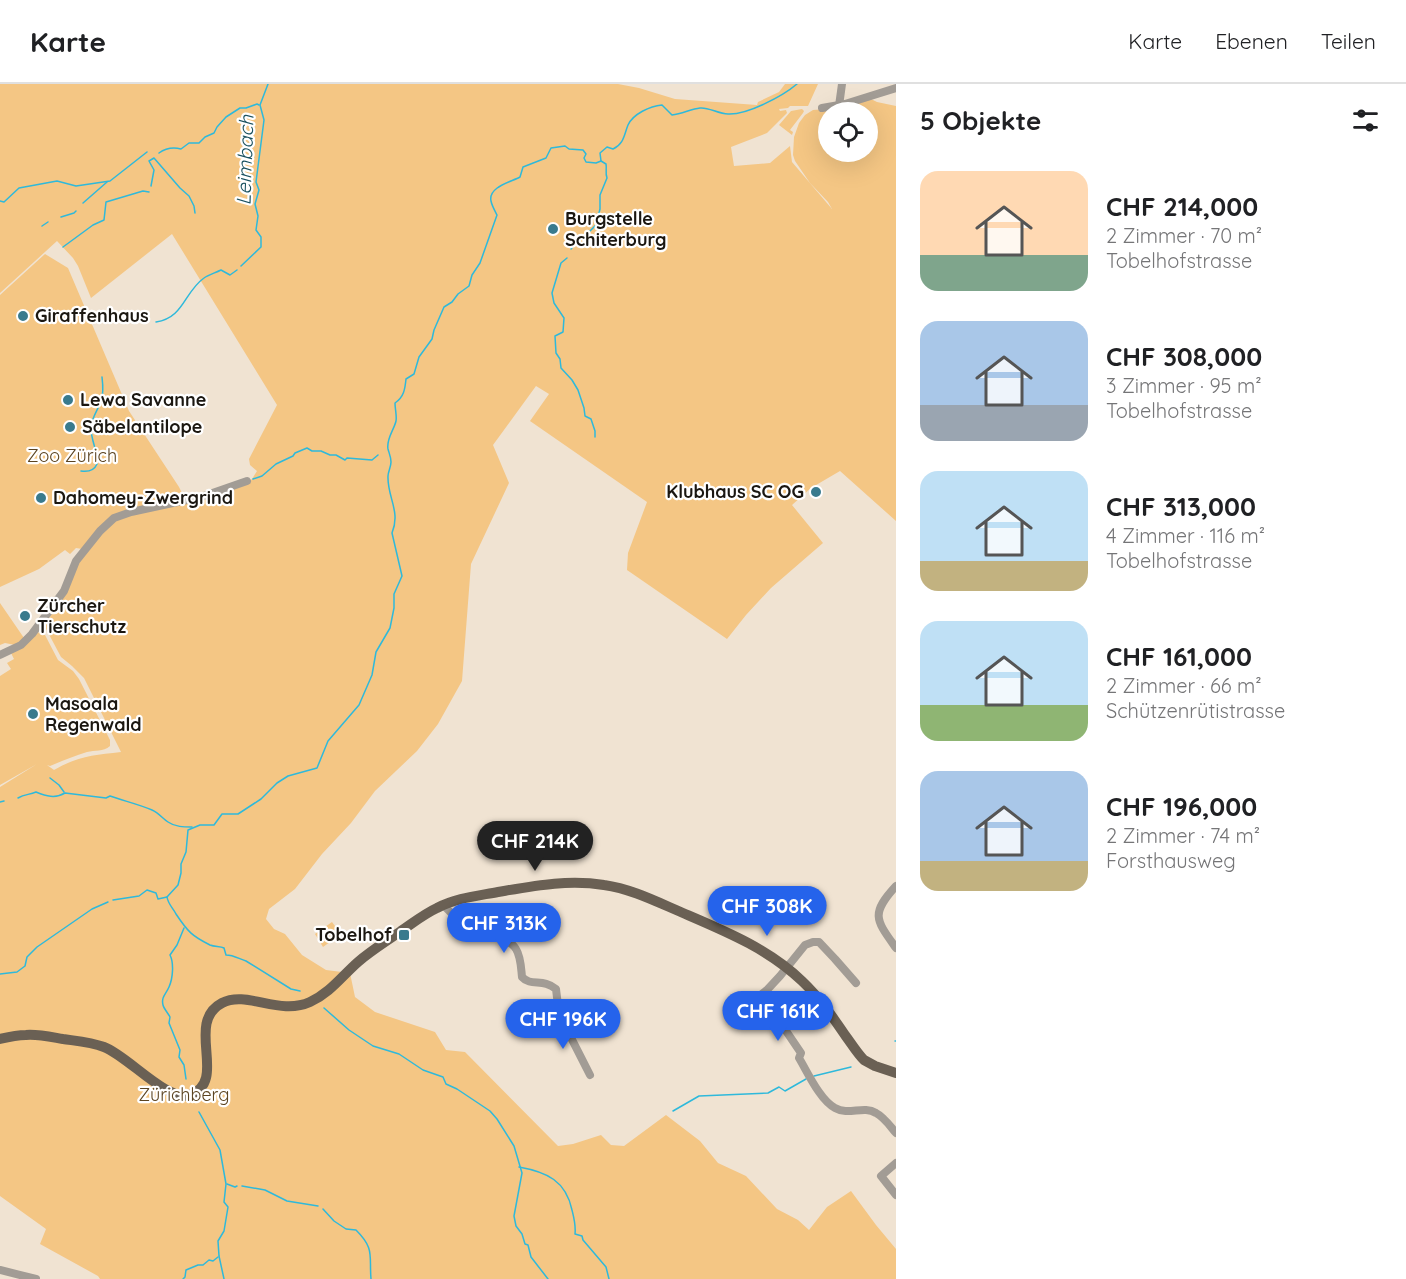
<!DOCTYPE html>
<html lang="de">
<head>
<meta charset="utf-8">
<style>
	body { margin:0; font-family:Quicksand,sans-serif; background:#f2f2f2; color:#202124; height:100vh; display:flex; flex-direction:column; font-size:22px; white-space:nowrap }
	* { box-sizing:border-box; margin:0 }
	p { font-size:20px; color:#757577 }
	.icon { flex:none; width:33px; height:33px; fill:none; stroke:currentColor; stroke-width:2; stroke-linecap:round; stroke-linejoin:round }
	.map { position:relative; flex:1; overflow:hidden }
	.details { display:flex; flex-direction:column; background:#fff; width:510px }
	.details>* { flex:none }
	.tools { position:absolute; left:818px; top:18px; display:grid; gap:12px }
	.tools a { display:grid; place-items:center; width:60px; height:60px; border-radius:50%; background:#fff; box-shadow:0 6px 24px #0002; font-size:30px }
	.price { position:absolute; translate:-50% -51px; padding:0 14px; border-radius:21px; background:#2563eb; color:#fff; font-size:20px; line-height:39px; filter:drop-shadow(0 2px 3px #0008) }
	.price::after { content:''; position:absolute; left:50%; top:36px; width:18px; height:14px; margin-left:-9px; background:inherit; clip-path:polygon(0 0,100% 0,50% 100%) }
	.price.selected { background:#222; color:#fff }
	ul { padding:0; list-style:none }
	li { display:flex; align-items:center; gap:18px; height:150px; padding:0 24px }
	li span { display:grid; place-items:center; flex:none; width:168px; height:120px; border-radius:18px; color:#555 }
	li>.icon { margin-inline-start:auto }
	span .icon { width:72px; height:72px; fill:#fffc; stroke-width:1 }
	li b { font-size:26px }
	h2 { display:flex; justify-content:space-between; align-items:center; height:72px; padding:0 24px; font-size:26px }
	header { display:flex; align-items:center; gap:36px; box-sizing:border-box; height:84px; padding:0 30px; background:#fff; border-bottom:2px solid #e0e0e0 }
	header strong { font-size:28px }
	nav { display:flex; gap:33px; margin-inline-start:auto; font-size:21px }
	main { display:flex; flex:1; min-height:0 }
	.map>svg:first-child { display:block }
</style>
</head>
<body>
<header>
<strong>Karte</strong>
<nav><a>Karte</a><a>Ebenen</a><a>Teilen</a></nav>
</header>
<main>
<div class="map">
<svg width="896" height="1195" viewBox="0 0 896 1195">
	<rect width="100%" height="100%" fill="#f0e3d2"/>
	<g fill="#f4c684" fill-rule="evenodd">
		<path d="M 0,0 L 618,0 L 639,4 L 675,15 L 757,21 L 758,18 L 779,8 L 785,0 L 818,0 L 808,22 L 790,22 L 788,24 L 779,25 L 780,27 L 786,26 L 787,29 L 767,49 L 731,63 L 734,82 L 770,79 L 790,62 L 792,78 L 832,125 L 828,118 L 810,99 L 795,77 L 793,71 L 794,53 L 799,39 L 805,31 L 813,26 L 842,24 L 871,15 L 877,18 L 896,22 L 896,437 L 840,387 L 811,404 L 792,421 L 823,459 L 771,504 L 746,531 L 727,555 L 627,486 L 628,469 L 647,418 L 530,337 L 549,310 L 536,302 L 493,361 L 509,399 L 471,480 L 462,597 L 438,640 L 417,667 L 375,707 L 351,739 L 322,770 L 295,805 L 269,825 L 266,835 L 274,845 L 285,850 L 302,871 L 326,886 L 350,889 L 355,913 L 375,928 L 435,948 L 446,966 L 465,968 L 558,1062 L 573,1060 L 601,1051 L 611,1061 L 624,1062 L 666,1031 L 700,1057 L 718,1079 L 746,1092 L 777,1125 L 798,1136 L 809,1146 L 827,1123 L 851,1107 L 876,1141 L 896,1165 L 896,1195 L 100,1195 L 98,1192 L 40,1160 L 46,1145 L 0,1112 L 0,703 L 37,680 L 0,701 L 0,592 L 11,585 L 7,579 L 14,575 L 11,569 L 15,561 L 5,559 L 0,561 L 0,519 L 24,554 L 40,548 L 45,551 L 58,576 L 73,587 L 79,595 L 110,656 L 110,662 C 103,668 95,666 87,668 C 74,672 62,677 50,682 L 47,681 L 54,686 C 78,672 94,671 121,668 L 84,594 L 72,582 L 61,573 L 44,541 L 66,510 L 78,478 L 92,459 L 116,436 L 125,432 L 245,401 L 252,395 L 257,387 L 250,381 L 249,375 L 277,321 L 172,150 L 91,214 L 78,182 L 73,174 L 57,157 L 0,209 ZM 828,28 L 867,28 L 867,68 L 828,68 Z"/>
		<polygon points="802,25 804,27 803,29 790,46 793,48 792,51 779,41 791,27"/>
		<polygon points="45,170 68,184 129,327 179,403 184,413 132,424 114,431 82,465 76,464 70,470 65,466 39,485 0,503 0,211"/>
		<polygon points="332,838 341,850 323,863 315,850"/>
	</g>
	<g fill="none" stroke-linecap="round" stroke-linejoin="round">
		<g stroke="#2eb9db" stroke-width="1.5">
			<path d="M 159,69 C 166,64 173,63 181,65 L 189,59 L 199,59 L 205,53 L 214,49 L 217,43 L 226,33 L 240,24 L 246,24 L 257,20 L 259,21"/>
			<polyline points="151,102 154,86 149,77 154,74 180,104 189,112 194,122 195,129"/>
			<polyline points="0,117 4,118 19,104 57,97 76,102 110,97 147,68"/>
			<polyline points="83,119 107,98"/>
			<polyline points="61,133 74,129 76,127"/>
			<polyline points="42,142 48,138"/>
			<polyline points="63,163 93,141 104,136 106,118 143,107 149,108"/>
			<path d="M 571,165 L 578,155 L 582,155 L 596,141 L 600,125 L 600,111 L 607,94 C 605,89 607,85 606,80 L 601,77"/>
			<polyline points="567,174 561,179 552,209 554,219 564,234 563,248 555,252 556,269 560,275 561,284 572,296 578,306 584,324 585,332 591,335 595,347 595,353"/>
			<polyline points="241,182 261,163 261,153 256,146 258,132 255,120 259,106 256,98 264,36 260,21 268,0"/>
			<path d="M 156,238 C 184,234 184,208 204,194 C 208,191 215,189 221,186 L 230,191 L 237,186"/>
			<path d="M 81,387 C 88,388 94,387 97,380 C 100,373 90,355 91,343 C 92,333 98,326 101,317 C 104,309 103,301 102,293"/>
			<polyline points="253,395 262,392 276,380 293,372 295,369 307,364 312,367 321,367 330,371 336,371 345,376 347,374 372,376 378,371"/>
			<polyline points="50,694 59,701 64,708"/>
			<path d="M 18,714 C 25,710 29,711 36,708 C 46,712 55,715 65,709 L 106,714 L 110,712 C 124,717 138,720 152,726 C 159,729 162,734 168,738 C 175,743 184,743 192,743"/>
			<polyline points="0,718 4,717"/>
			<polyline points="113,816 139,812 147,806 156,809 158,815 167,813"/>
			<path d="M 184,844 L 177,861 L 170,871 C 174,879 173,894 169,903 C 166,910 161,913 163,921 C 164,925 168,929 170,933 L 169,939 L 180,966 L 179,973 L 184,981 L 186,995"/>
			<polyline points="0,890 17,888 25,882 27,873 37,863 92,825 108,818"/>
			<path d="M 300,907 L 291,905 L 246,877 C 239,875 234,871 226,871 L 224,864 C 220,862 215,863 210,861 C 192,852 188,848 176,830 C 173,824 168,820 167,813 L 178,801 L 181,789 L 181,780 L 186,768 L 188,746 L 200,741 L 214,741 L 222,730 L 238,730 L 261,715 L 277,699 L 288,692 L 317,684 L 328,657 L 359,621 L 372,591 L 376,568 L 390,544 L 394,524 L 394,510 L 402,492 L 392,449 C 401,427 387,413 388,392 C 388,388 391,383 391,378 C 391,373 389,369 388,365 C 386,355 394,346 396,337 C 397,332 395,325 395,319 C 404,313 405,305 406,295 L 414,290 L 419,273 L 432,255 L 434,246 L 444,223 L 452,218 L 458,210 L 469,202 L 472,191 L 480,179 L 497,131 C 495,127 492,122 491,117 C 488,103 511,98 520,93 L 523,83 L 546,74 L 551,64 L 565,62 L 569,65 L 583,66 L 586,70 L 584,74 L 586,78 L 596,79 L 601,77 L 600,69 L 607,63 L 613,65 C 624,60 624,51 628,41 C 633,30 650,22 662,21 L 672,31 C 682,30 691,25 700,24 C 709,23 718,30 728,30 C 747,31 783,12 797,0"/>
			<polyline points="324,924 349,946 373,962 399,970 423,986 443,993 446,1000 457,1005 490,1027 497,1035 514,1062 522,1089 514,1132 516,1142 522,1150 525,1160 528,1161 531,1173 548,1195"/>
			<polyline points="895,957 896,957"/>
			<polyline points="814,992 851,983"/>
			<polyline points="673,1027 699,1012 768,1009 779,1003 785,1007 806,995"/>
			<polyline points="199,1028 220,1066 226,1100 224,1118 228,1123 224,1147 218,1157 219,1172 224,1195"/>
			<path d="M 519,1083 C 547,1088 566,1097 572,1126 C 574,1134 576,1141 575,1150 L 582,1152 L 583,1156 L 606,1183 L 609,1195"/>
			<polyline points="227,1100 235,1103 237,1102"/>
			<polyline points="242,1102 265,1106 287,1117 318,1122"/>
			<path d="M 323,1125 L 334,1137 L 346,1145 L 356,1146 C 375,1165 369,1171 371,1195"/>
			<polyline points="183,1195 185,1193 186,1186 198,1181 203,1181 209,1176 213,1177 218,1173"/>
		</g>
		<g stroke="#a29c95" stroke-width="8">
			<polyline points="839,22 842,0"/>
			<polyline points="822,24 845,20 896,4"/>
			<polyline points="0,571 21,561 32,550 64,507 76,477 100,447 114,434 131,428 201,413 247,397"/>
			<path d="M 896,802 C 870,830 876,836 896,864"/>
			<path d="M 444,821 C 457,842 506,848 516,865 C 521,873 521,884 522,893 C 531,903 543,894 556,905 L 559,930 L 590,991"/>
			<polyline points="735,931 767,906 780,892 805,861 813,858 819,858 835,875 856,899"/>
			<path d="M 780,938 L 801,969 L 799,974 C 808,989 820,1016 835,1024 C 849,1032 863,1021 876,1029 C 884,1033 890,1042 896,1049"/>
			<polyline points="896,1079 881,1092 896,1111"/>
			<polyline points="0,1186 36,1195"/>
		</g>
		<path stroke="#6a6054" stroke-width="10" d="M 0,955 C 8,953 17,951 26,951 C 38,950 51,953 63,955 C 77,957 91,958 104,963 C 128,972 167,1018 190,1011 C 229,997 184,939 222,919 C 247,906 279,932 310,918 C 330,909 342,892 358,878 C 372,866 387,857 401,847 C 413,839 424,830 437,824 C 456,814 477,812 498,808 C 533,802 568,795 604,801 C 632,805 657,818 683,829 C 725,847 769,865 802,897 C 819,913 832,932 845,951 C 851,959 857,969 864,976 L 875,982 L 896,989"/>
	</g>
	<g fill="#397a8d" stroke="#fff" stroke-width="2">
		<circle cx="553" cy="145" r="6"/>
		<circle cx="23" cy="232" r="6"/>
		<circle cx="68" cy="316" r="6"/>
		<circle cx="70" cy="343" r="6"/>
		<circle cx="816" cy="408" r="6"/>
		<circle cx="41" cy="414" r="6"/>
		<circle cx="25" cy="532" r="6"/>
		<circle cx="33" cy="630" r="6"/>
		<rect x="398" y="845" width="12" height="12" rx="3"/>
	</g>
	<g text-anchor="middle" stroke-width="4.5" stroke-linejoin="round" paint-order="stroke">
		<g font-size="18" font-weight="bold" fill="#1b1711" stroke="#fff" text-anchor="start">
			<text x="565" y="141">Burgstelle<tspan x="565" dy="21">Schiterburg</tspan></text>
			<text x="35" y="238">Giraffenhaus</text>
			<text x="80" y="322">Lewa Savanne</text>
			<text x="82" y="349">Säbelantilope</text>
			<text x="804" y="414" text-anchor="end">Klubhaus SC OG</text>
			<text x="53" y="420">Dahomey-Zwergrind</text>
			<text x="37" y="528">Zürcher<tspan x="37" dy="21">Tierschutz</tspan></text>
			<text x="45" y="626">Masoala<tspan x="45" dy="21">Regenwald</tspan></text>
			<text x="392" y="857" text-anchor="end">Tobelhof</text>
		</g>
		<g font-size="18" fill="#5c4421" stroke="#fff">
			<text x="72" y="378">Zoo Zürich</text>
			<text x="184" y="1017">Zürichberg</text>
		</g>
		<g font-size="20" font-style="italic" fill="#1a515f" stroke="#fff">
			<text transform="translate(245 76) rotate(-88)" y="7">Leimbach</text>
		</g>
	</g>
</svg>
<div class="tools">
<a><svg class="icon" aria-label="locate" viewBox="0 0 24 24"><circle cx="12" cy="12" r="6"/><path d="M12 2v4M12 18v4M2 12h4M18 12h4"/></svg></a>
</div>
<b class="price selected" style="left:535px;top:788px">CHF 214K</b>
<b class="price" style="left:767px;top:853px">CHF 308K</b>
<b class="price" style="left:504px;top:870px">CHF 313K</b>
<b class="price" style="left:778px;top:958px">CHF 161K</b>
<b class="price" style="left:563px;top:966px">CHF 196K</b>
</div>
<section class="details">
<h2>5 Objekte<svg class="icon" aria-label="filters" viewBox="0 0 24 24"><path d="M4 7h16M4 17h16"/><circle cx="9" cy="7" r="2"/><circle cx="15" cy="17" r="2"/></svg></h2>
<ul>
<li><span style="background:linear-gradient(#ffd9b3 70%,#7fa58c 0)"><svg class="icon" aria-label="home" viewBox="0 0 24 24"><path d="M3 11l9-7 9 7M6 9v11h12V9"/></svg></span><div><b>CHF 214,000</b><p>2 Zimmer · 70 m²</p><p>Tobelhofstrasse</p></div></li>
<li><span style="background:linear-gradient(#a9c7e8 70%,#9aa5b1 0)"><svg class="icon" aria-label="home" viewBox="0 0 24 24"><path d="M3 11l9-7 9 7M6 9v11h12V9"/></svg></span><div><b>CHF 308,000</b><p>3 Zimmer · 95 m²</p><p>Tobelhofstrasse</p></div></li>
<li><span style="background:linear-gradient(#bfe0f5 75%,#c2b280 0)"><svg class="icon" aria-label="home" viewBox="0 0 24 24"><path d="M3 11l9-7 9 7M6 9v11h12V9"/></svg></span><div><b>CHF 313,000</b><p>4 Zimmer · 116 m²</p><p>Tobelhofstrasse</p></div></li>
<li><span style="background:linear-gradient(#bfe0f5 70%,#8fb573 0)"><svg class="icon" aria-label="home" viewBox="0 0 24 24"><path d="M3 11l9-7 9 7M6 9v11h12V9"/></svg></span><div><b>CHF 161,000</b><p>2 Zimmer · 66 m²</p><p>Schützenrütistrasse</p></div></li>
<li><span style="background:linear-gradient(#a9c7e8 75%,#c2b280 0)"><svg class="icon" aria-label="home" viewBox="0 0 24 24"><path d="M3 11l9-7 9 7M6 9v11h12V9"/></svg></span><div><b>CHF 196,000</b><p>2 Zimmer · 74 m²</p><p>Forsthausweg</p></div></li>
</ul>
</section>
</main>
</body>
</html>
